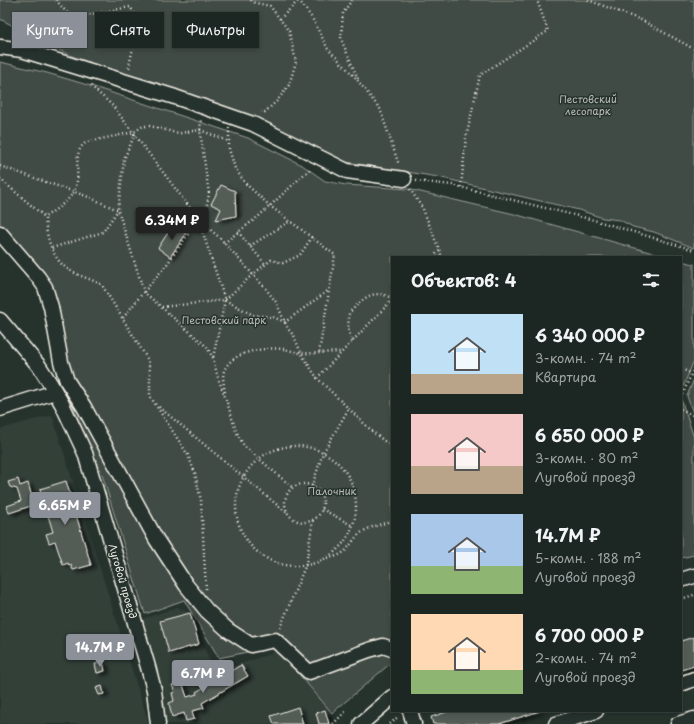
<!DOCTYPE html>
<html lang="ru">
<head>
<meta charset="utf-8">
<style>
	body { margin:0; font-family:"Playpen Sans",sans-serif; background:#252e2a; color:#f1f3f6; height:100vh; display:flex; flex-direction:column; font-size:15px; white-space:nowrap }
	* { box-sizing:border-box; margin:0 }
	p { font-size:13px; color:#a0a5a5 }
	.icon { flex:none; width:22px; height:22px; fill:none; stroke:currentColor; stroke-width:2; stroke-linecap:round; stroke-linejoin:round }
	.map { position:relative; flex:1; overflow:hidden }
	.drawer { position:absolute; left:391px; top:256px; width:291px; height:456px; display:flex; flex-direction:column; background:#1c2622; border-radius:0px; box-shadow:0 2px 6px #0003,0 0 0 1px #3a4340 }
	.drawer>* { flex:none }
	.banner { position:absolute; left:12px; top:12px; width:319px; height:36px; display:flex; gap:8px }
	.price { position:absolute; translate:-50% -34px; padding:0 9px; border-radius:4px; background:#8c9099; color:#fff; font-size:13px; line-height:26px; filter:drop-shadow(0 1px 2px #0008) }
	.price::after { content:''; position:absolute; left:50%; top:24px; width:12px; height:9px; margin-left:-6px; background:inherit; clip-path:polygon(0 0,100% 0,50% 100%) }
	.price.on { background:#222; color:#fff }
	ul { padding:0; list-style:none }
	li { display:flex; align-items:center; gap:12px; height:100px; padding:0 20px }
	li span { display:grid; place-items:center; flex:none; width:112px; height:80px; border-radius:0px; color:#555 }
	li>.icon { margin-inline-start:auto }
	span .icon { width:48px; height:48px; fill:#fffc; stroke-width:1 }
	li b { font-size:17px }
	h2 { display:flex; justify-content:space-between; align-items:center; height:48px; padding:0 20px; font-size:17px }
	.chip { padding:0 14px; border-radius:0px; background:#1c2622; box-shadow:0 2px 6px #0003,0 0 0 1px #3a4340; font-size:14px; line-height:36px }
	.chip.on { background:#8c9099; color:#fff }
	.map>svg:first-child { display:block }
</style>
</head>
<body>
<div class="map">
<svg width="694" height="724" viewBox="0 0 694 724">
	<defs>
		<filter id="shadow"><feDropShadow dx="4.5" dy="2.5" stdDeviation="2" flood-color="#0009"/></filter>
	</defs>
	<rect width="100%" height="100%" fill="#26332d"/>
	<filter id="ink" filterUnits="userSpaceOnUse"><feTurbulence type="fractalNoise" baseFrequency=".025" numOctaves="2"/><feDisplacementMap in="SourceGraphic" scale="8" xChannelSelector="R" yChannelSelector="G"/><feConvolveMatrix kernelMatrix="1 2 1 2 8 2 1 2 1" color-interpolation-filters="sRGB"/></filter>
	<g filter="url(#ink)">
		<g fill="#333f39">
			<polygon points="52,415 149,724 0,724 0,429"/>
			<polygon points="177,607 190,613 215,673 278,651 332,713 322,724 166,724 162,688 143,619"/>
		</g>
		<g fill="#414b45" stroke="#9a9e96">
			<polygon points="0,0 694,0 694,248 654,232 633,227 620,220 603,218 579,210 438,177 346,162 67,54 0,19"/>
			<polygon points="0,62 47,73 91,86 248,138 302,165 325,181 346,185 408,189 514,214 667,257 392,257 392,662 332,713 275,646 219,658 184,600 145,614 101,471 62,381 52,307 0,229"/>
			<polygon points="681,261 694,264 694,360 681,392 681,399 694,438 694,555 681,558"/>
			<polygon points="694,379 694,416 687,396"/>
		</g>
		<g fill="#525c55" stroke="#f4f1e8" filter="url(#shadow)">
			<polygon points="221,185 235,191 236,216 216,220 221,209 211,204"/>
			<polygon points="173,225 186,234 170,257 158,248"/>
			<polygon points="18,479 20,486 28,483 33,501 29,502 31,506 9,513 7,506 21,501 17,489 10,487 8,482"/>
			<polygon points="66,481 91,565 73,570 71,565 69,566 68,563 63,565 55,541 49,543 46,534 53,532 40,489"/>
			<polygon points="190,613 199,644 169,653 160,621"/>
			<polygon points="694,637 694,666 681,670 681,641"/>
			<polygon points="103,662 105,671 97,673 95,664"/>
			<polygon points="241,665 248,676 202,703 204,708 192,711 194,719 186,721 184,713 172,717 169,703 174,701 172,693 175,692 172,685 182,682 187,697 197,694 196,692"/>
			<polygon points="102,686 104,694 99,695 96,688"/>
			<polygon points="298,707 303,724 274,724 271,716"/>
			<polygon points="325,710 329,724 319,724 316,713"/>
			<polygon points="450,711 540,711 499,724 433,724 431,717"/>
		</g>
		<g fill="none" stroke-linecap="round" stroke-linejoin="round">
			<g stroke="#f4f1e8" stroke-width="17">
				<g id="minor">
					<polyline points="0,47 22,50 175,97 253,124 347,171 404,179"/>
					<polyline points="0,233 38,277 45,287 51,307 61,362 67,381 84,407 156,539 186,585 207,611 228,630 251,645 275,640 309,672 369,650 383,646 392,649"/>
					<polyline points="0,320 39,366 50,383 62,404 85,453 148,667 154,690 158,724"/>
					<polyline points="0,409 55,392"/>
					<polyline points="681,580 694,576"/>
					<polyline points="681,684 694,679"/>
					<polyline points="410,711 414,724"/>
					<polyline points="361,724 392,697"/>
					<polyline points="556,724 596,711"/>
					<polyline points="678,724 694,719"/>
				</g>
			</g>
			<g stroke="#f4f1e8" stroke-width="2.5" stroke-dasharray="1 3" stroke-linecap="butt">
				<path d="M 56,0 L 68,14 L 86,15 L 130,7 C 132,10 136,14 137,18 C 141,29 129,56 129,70"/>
				<polyline points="251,0 252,2 270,6 289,31 296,62 289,85 277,101 265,112 261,112"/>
				<polyline points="299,0 312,18 328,49 355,77 380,109 399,165"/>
				<polyline points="352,0 343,13 341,39 358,79"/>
				<polyline points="588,0 641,20 694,49"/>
				<polyline points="280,19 299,0"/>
				<polyline points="91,86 113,106 199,220 219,237 266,289 276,302 288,329 294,336 301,353 317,378 374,433 392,447"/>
				<polyline points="229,128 229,149 235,168 245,183 270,206 335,255 319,353"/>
				<polyline points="135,134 124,159 118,210 144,292 207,347 213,358 218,378 226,399"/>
				<polyline points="0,166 86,196 118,210"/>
				<polyline points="0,179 45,217"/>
				<polyline points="416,181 452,185 594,220 694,250"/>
				<polyline points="461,187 466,138 480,75 548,31 537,0"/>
				<polyline points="410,189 423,209 442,257"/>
				<polyline points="199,221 225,300 213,358"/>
				<polyline points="238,232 266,265"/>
				<polyline points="224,243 259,216 311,168"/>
				<polyline points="250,246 290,221"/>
				<polyline points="52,248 103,232 118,210"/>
				<polyline points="433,257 439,251"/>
				<polyline points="144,292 167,264 206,209 209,194 200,130 201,119"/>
				<polyline points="225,300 253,315 273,317 285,322 329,290"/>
				<polyline points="162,307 225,300 252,275 271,260 283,263 300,255 312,237"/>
				<polyline points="123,318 142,294"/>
				<path d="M 352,342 L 348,329 L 349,313 C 363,299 371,288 392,298"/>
				<polyline points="681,369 691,373"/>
				<polyline points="317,378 392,300"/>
				<path d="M 225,392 C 224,385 222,377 224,371 C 231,351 266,347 284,349 C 290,350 296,353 302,353 C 315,354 329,352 342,352"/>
				<polyline points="681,398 694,368"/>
				<polyline points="226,399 236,431 244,446 292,487"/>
				<polyline points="159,407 288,514"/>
				<polyline points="681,409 694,416"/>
				<circle cx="296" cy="506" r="60"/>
				<circle cx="304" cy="503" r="19"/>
				<polyline points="312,486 323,453 349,408"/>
				<polyline points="322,509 353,526"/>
				<path d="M 327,558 C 351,555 347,543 362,532 C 371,526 382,525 392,520"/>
				<path d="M 206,589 L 201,501 L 195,473 L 188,455 L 150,396 L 150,371 L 148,360 L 102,285 C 92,279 81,277 71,271 C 52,261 46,236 45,217 C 56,209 72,200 76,186 C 80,172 72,150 87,142 L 134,132 L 143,126 L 150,126 L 173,132 L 181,133 L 200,130 L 228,141"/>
				<polyline points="681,599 694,595"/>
				<polyline points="280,628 306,564 313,520"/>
				<polyline points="333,724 347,710"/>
				<polyline points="390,724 399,716"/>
			</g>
			<use href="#minor" stroke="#26332d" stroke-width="14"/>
		</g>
	</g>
	<g text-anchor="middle" stroke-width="3" stroke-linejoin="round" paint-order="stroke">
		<g font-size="10" fill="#bebfb7" stroke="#26332d">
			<text x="588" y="103">Пестовский<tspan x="588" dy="12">лесопарк</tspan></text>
			<text x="224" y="324">Пестовский парк</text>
			<text x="332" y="495">Палочник</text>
		</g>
		<g font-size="10" fill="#f4f1e8" stroke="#26332d">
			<text transform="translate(123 581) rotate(74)" y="4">Луговой проезд</text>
		</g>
	</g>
</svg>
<b class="price on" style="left:172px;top:241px">6.34M ₽</b>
<b class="price" style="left:65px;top:526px">6.65M ₽</b>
<b class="price" style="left:100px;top:668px">14.7M ₽</b>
<b class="price" style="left:203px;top:694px">6.7M ₽</b>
<div class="banner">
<a class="chip on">Купить</a>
<a class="chip">Снять</a>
<a class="chip">Фильтры</a>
</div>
<section class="drawer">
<h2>Объектов: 4<svg class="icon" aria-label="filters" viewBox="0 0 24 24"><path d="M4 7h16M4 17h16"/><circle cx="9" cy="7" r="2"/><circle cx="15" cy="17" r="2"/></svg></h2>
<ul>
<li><span style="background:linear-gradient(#bfe0f5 75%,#b9a48a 0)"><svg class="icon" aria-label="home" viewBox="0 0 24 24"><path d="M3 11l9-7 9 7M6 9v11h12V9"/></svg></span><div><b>6 340 000 ₽</b><p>3-комн. · 74 m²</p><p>Квартира</p></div></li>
<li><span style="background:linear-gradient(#f6c9c9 65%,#b9a48a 0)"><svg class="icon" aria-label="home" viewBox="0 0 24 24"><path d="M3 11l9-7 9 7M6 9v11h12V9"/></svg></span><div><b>6 650 000 ₽</b><p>3-комн. · 80 m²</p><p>Луговой проезд</p></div></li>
<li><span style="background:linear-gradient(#a9c7e8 65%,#8fb573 0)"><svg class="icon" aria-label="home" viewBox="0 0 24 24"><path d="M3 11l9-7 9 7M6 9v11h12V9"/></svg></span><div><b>14.7M ₽</b><p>5-комн. · 188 m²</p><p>Луговой проезд</p></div></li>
<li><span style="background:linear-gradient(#ffd9b3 70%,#8fb573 0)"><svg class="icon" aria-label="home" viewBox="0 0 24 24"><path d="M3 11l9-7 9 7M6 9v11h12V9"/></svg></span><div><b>6 700 000 ₽</b><p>2-комн. · 74 m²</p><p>Луговой проезд</p></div></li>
</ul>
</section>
</div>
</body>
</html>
